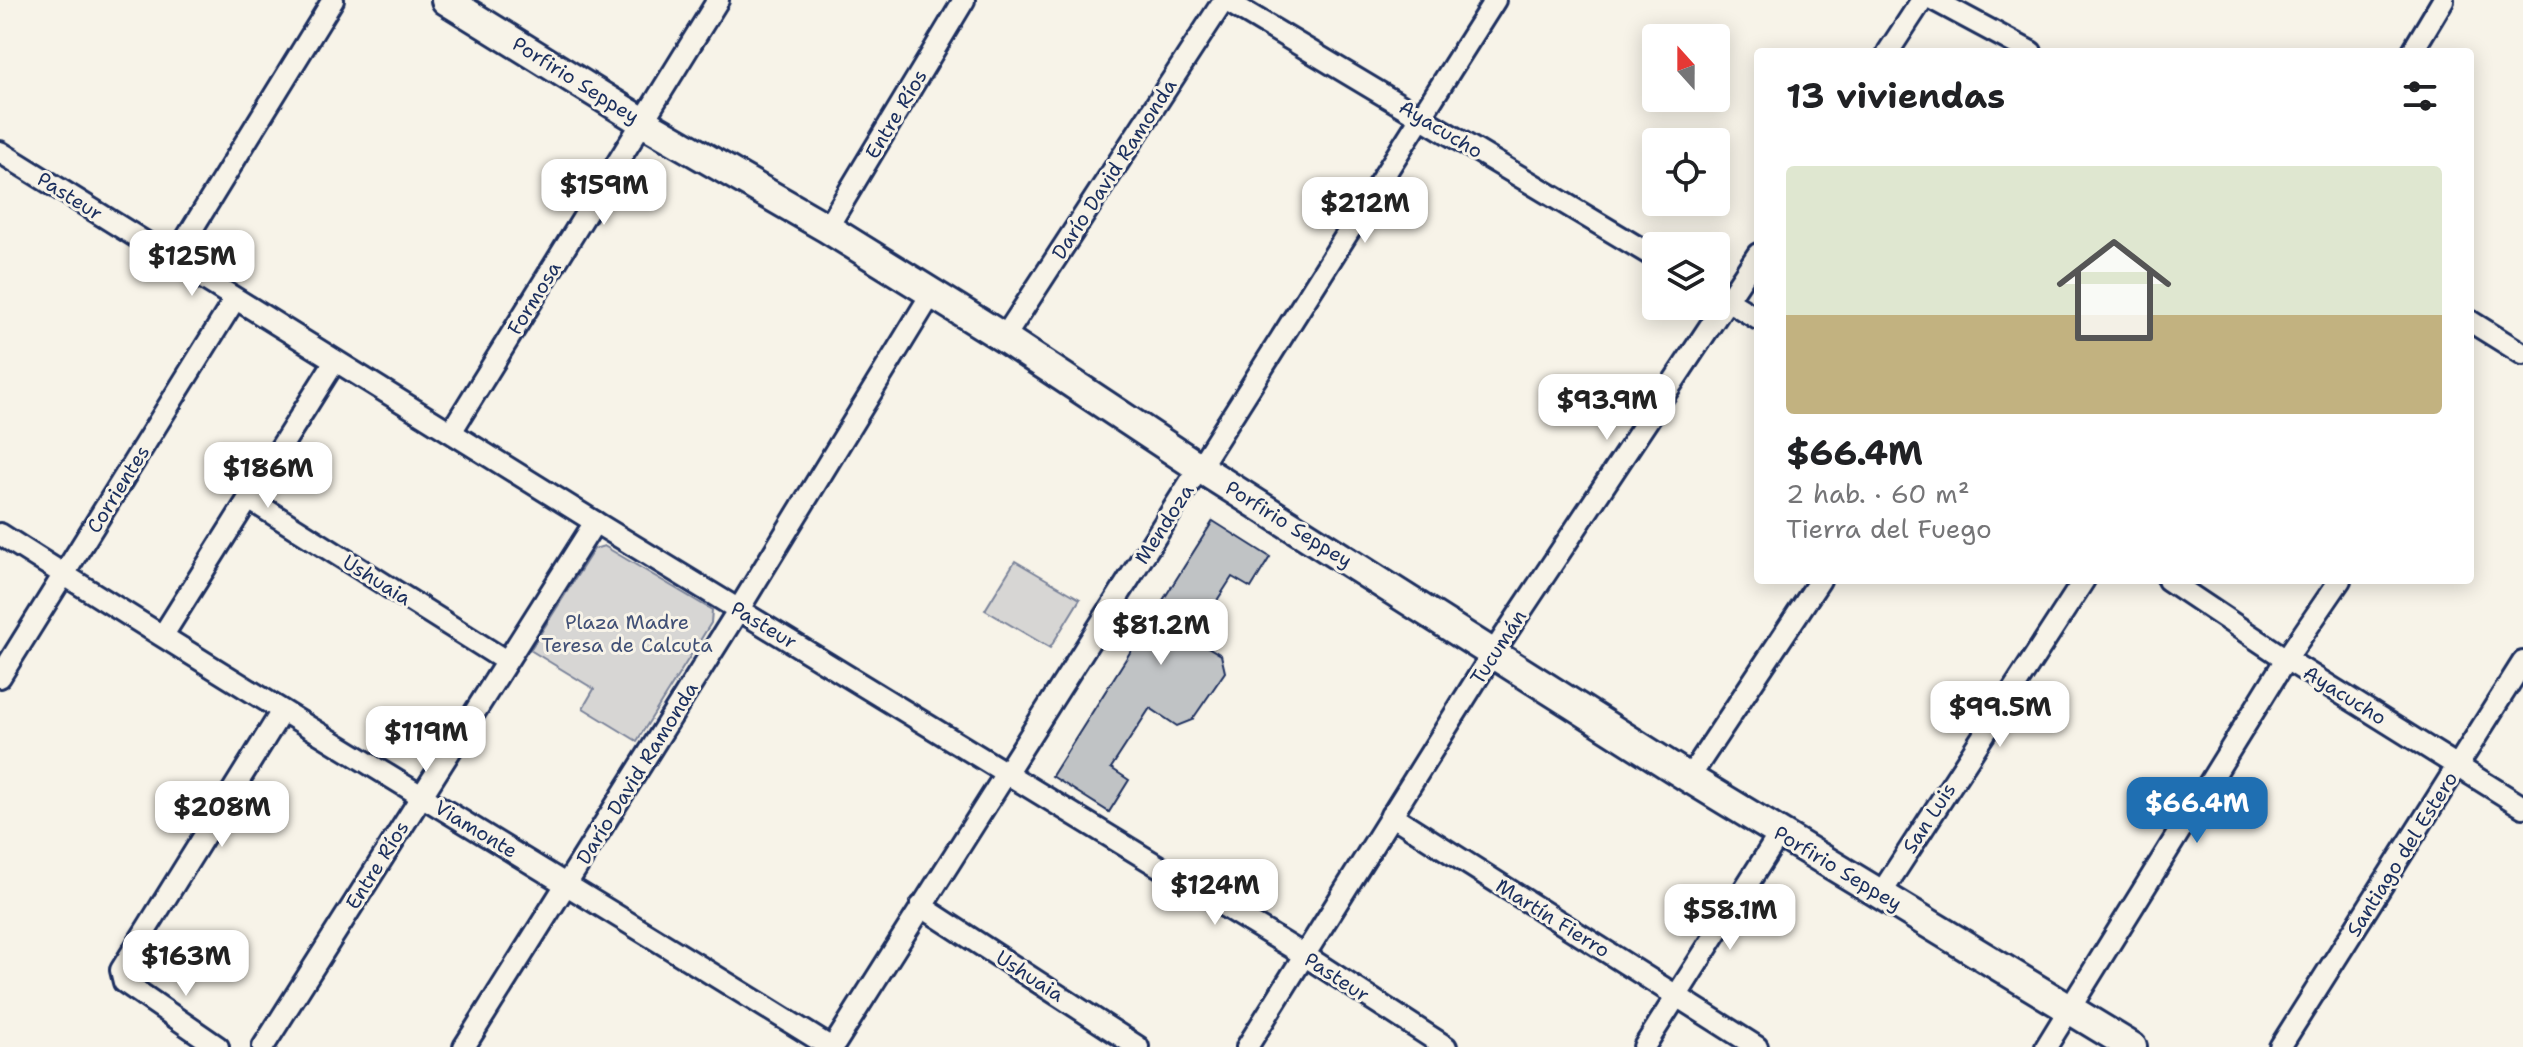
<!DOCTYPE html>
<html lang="es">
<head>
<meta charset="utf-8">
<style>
	body { margin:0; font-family:"Shantell Sans",sans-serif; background:#f6f6f6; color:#202124; height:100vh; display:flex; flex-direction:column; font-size:30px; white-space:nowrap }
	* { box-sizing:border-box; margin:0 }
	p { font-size:26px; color:#757577 }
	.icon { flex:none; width:44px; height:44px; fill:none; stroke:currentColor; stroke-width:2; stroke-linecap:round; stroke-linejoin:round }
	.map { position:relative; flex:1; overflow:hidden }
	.panel { position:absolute; left:1754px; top:48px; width:720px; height:536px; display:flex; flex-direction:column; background:#fff; border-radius:8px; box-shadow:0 4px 20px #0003 }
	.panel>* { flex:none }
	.needle { width:52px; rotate:339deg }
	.fabs { position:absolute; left:1642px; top:24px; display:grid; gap:16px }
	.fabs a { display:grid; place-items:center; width:88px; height:88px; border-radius:8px; background:#fff; box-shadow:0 4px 20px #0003; font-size:40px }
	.price { position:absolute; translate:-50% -68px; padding:0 18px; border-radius:16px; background:#fff; color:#222; font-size:26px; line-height:52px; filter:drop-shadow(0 2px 4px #0008) }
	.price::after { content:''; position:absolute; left:50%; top:48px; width:24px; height:18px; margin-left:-12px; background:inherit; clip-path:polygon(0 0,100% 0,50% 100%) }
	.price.selected { background:#1f6fb2; color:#fff }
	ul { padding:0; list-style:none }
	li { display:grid; align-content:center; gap:16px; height:424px; padding:0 32px }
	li+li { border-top:2px solid #e0e0e0 }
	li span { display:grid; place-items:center; height:248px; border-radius:8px; color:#555 }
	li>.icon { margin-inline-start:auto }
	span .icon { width:144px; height:144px; fill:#fffc; stroke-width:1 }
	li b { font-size:34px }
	h2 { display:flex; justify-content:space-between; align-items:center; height:96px; padding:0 32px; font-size:34px }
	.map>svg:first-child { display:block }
</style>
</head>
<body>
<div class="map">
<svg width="2523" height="1047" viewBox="0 0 2523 1047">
	<rect width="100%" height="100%" fill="#f7f3e8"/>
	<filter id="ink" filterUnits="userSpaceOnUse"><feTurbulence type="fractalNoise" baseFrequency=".0125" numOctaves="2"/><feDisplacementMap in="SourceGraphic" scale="16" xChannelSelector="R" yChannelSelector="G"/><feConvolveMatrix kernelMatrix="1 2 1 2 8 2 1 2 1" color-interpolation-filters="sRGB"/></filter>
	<g filter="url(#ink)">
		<g fill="#d7d6d4" stroke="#798299" stroke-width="2">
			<polygon points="604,546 712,610 711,623 637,741 583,708 594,689 530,650 594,549"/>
			<polygon points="1015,561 1080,599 1050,648 985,610"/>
		</g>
		<polygon fill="#c0c3c5" stroke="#1b2f5e" stroke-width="2" points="1213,521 1270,557 1251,588 1232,577 1193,638 1221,655 1225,672 1192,720 1177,726 1150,708 1111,768 1129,780 1109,812 1052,776"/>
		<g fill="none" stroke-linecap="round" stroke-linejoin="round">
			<g stroke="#1b2f5e" stroke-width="26">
				<g id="minor">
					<polyline points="1225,0 1656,258"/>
					<polyline points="1934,0 2031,52"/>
					<polyline points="1888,52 1922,0"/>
					<polyline points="2412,52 2443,0"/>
					<polyline points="0,152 595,522 1304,955 1446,1047"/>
					<polyline points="827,228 964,0"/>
					<polyline points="173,260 333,0"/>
					<polyline points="1717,294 1758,319"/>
					<polyline points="2470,321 2523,354"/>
					<polyline points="1004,338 1224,0"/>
					<polyline points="451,432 718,0"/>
					<polyline points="249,499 506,661"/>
					<path d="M 0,534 C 274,709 554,875 830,1047"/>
					<polyline points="2168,580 2286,659 2523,807"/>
					<polyline points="163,635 335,361"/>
					<polyline points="0,677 235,299"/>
					<polyline points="1689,778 1820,580"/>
					<polyline points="1391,815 1757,1047"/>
					<polyline points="1880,895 2084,580"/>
					<polyline points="921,906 1138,1047"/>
					<polyline points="218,1047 124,982 121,970 282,711"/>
					<polyline points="263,1047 595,522"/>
					<polyline points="464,1047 739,609 932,293"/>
					<polyline points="833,1047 1495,0"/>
					<polyline points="1247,1047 1493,653 1758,254"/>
					<polyline points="1644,1047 1780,833"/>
					<polyline points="2046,1047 2286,659 2340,580"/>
					<polyline points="2280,1047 2523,662"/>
				</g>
			</g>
			<g stroke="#1b2f5e" stroke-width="34">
				<polyline id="secondary" points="446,0 643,122 827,228 1004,338 1200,468 1689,778 2132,1047"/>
			</g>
			<use href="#minor" stroke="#f7f3e8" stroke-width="20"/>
			<use href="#secondary" stroke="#f7f3e8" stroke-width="28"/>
		</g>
	</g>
	<g text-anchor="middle" stroke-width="6" stroke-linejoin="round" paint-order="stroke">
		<g font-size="20" fill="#1b2f5e" stroke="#f7f3e8">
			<text transform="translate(576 80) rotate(32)" y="7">Porfirio Seppey</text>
			<text transform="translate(896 114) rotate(-59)" y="7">Entre Ríos</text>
			<text transform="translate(1441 129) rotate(31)" y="7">Ayacucho</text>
			<text transform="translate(1114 169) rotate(-57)" y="7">Darío David Ramonda</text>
			<text transform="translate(70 196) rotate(32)" y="7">Pasteur</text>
			<text transform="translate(534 298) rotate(-58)" y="7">Formosa</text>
			<text transform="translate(118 489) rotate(-58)" y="7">Corrientes</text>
			<text transform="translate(1164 524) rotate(-57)" y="7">Mendoza</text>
			<text transform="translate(1289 524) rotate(32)" y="7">Porfirio Seppey</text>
			<text transform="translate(377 580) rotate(32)" y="7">Ushuaia</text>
			<text transform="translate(764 625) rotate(31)" y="7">Pasteur</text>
			<text transform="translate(1498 647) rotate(-57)" y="7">Tucumán</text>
			<text transform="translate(2345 695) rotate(32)" y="7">Ayacucho</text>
			<text transform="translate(637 773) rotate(-58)" y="7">Darío David Ramonda</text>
			<text transform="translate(1929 818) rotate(-57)" y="7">San Luis</text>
			<text transform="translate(476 829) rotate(31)" y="7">Viamonte</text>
			<text transform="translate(2402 854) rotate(-58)" y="7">Santiago del Estero</text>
			<text transform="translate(377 865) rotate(-58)" y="7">Entre Ríos</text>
			<text transform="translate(1838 868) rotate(31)" y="7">Porfirio Seppey</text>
			<text transform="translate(1553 918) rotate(32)" y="7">Martín Fierro</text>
			<text transform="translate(1030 976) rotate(33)" y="7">Ushuaia</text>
			<text transform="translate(1337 977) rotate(33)" y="7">Pasteur</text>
		</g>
		<g font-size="20" fill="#415076" stroke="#f7f3e8">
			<text x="627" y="629">Plaza Madre<tspan x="627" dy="23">Teresa de Calcuta</tspan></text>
		</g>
	</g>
</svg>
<div class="fabs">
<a><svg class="needle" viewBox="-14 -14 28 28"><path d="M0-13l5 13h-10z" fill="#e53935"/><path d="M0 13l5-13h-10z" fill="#757577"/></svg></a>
<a><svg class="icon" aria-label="locate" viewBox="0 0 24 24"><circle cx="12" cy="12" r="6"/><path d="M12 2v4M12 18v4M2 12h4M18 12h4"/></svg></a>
<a><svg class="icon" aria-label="layers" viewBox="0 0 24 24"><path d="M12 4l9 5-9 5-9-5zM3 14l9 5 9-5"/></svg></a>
</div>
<b class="price" style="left:604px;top:227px">$159M</b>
<b class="price" style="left:1365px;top:245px">$212M</b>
<b class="price" style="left:192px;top:298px">$125M</b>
<b class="price" style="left:1607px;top:442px">$93.9M</b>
<b class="price" style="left:268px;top:510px">$186M</b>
<b class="price" style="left:1161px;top:667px">$81.2M</b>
<b class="price" style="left:2000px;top:749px">$99.5M</b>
<b class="price" style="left:426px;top:774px">$119M</b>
<b class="price selected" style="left:2197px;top:845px">$66.4M</b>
<b class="price" style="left:222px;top:849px">$208M</b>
<b class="price" style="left:1215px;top:927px">$124M</b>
<b class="price" style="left:1730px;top:952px">$58.1M</b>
<b class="price" style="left:186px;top:998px">$163M</b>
<section class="panel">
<h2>13 viviendas<svg class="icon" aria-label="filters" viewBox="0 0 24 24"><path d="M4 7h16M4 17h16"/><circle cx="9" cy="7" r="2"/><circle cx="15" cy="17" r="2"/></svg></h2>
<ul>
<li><span style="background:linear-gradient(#dfe7d0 60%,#c2b280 0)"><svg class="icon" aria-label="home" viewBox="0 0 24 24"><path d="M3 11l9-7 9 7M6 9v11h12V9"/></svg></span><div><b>$66.4M</b><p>2 hab. · 60 m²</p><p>Tierra del Fuego</p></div></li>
</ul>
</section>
</div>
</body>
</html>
